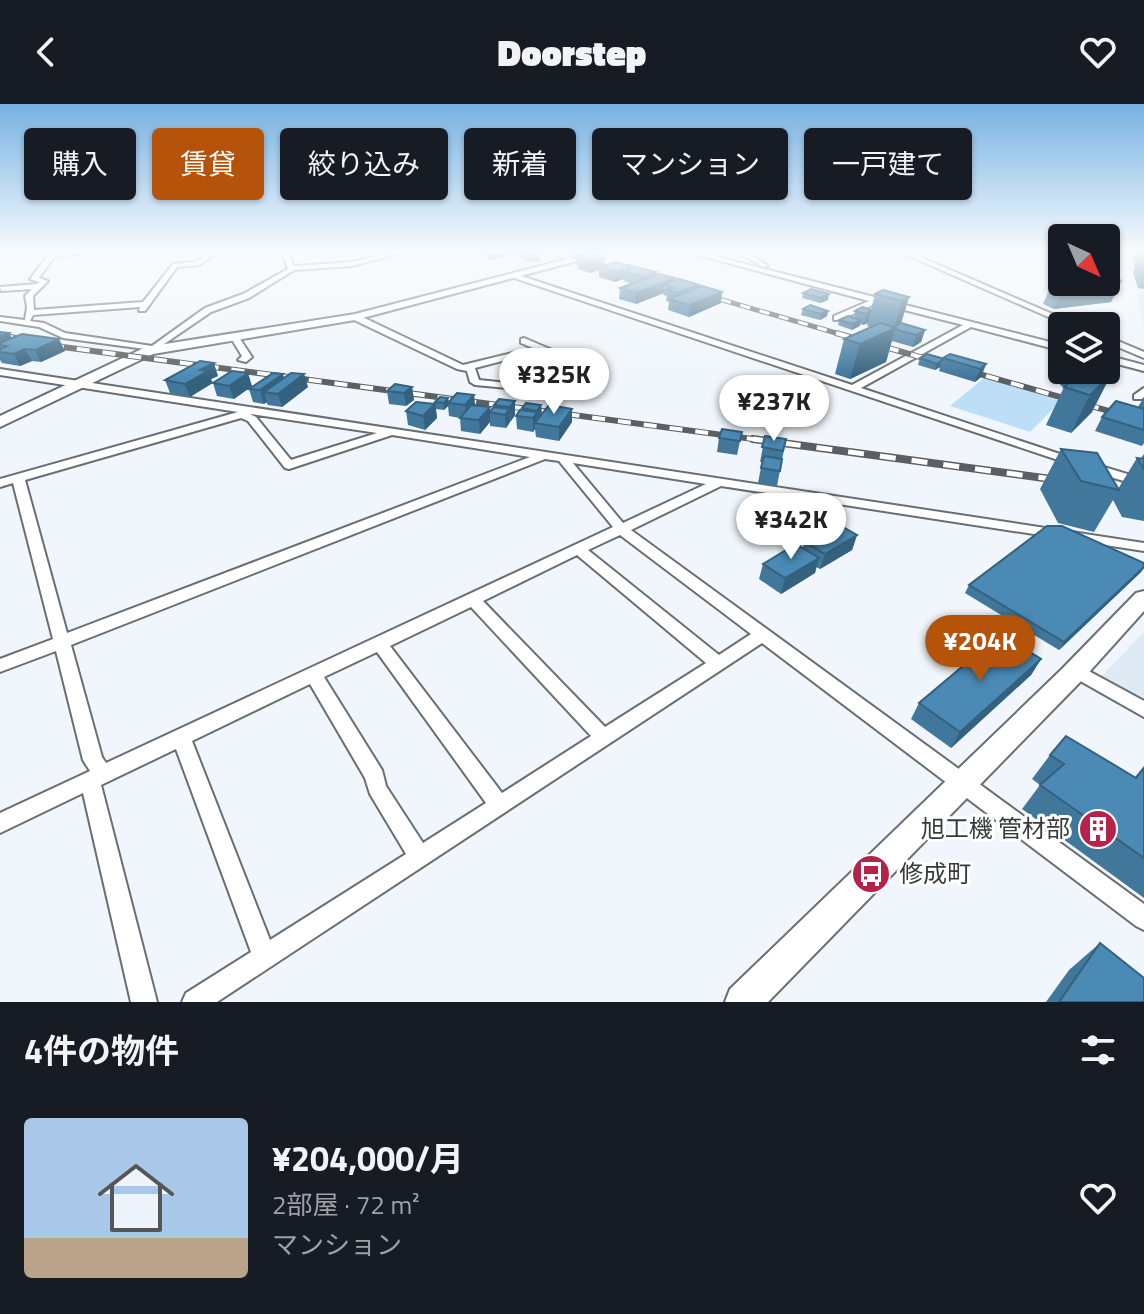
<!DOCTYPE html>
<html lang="ja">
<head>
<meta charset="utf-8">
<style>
	body { margin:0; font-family:"Titillium Web","Noto Sans JP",sans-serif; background:#20242c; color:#f1f3f6; height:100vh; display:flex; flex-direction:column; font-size:30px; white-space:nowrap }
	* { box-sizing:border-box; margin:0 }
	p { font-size:26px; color:#9ea1a6 }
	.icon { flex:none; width:44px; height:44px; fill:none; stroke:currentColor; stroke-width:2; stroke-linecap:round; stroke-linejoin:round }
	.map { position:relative; height:898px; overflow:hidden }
	.side { display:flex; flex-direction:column; background:#171b24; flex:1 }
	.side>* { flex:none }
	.guide { position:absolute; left:24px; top:24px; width:1096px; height:72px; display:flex; gap:16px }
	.needle { width:52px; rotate:136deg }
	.buttons { position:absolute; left:1048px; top:120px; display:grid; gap:16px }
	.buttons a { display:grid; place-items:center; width:72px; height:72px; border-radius:8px; background:#171b24; box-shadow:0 2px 6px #0004; font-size:40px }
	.price { position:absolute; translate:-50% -68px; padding:0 18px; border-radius:28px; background:#fff; color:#222; font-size:26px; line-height:52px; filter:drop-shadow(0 2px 4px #0008) }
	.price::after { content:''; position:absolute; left:50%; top:48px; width:24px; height:18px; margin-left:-12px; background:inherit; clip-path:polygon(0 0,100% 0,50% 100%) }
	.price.on { background:#b45309; color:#fff }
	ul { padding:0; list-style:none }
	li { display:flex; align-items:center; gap:24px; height:200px; padding:0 24px }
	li+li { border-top:2px solid #363941 }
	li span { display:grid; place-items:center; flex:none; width:224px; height:160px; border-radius:8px; color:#555 }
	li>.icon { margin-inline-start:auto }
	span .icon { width:96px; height:96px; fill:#fffc; stroke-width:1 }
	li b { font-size:34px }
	h2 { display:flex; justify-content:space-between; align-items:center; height:96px; padding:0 24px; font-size:34px }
	.tag { padding:0 28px; border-radius:8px; background:#171b24; box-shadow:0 2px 6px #0004; font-size:28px; line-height:72px }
	.tag.on { background:#b45309; color:#fff }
	header { display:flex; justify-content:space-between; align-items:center; height:104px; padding:0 24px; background:#171b24; font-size:36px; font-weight:800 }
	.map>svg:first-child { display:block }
</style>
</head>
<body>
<header><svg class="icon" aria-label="back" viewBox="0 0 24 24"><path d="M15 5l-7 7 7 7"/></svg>Doorstep<svg class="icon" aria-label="heart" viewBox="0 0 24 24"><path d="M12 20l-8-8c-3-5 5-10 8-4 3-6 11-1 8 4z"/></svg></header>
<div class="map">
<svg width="1144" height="898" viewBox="0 0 1144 898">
	<rect width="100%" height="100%" fill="#f0f6fb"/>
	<g fill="#deebf5">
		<polygon points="1144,148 1144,224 1133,168 1106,159 1106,149"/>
		<polygon points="1144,528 1144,601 1099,575"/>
	</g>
	<polygon fill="#bcdef7" points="984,274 1061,297 1030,328 950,302"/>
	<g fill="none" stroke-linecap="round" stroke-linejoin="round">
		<g stroke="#696e72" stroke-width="4">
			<g id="street">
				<polygon points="51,148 90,148 54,153 39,174 48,177 33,192 34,206 143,198 173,160 195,158 210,148 218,148 199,161 177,163 145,207 139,207 140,203 33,211 30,217 44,219 65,229 152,242 205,204 243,190 288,165 282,148 288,148 294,162 352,158 393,148 405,148 352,162 294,166 249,194 211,208 151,249 145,245 63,234 39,223 0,217 0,213 25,216 27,203 25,192 32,185 1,187 0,183 37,180 39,178 30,175"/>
				<polygon points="547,148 557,148 577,156 572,157"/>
				<polygon points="687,148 698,148 1062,241 1062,247 971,223 861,284 1078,356 1080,358 1078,360 1070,360 508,172 515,170 852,281 963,221 877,199 840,216 834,216 834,212 869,197"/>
				<polygon points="738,148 746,148 768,162 763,163"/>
				<polygon points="900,148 909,148 1080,222 1069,222"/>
				<polygon points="352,211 358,211 463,261 533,244 521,239 521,235 524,234 571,254 566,257 541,247 475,264 479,276 547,283 552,286 551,288 475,281 470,278 467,267 457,265 352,215"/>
				<polygon points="232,232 238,232 252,253 246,258 238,256 242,252 231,234"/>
				<polygon points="1106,232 1144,248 1144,254 1106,238"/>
				<polygon points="1106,251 1144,261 1144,267 1106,257"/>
				<path d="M 0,265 L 1144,439 L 1144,447 L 721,382 L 631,426 L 1144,800 L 1144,826 L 1136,822 L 762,539 L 217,898 L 182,898 L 186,889 L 251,848 L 176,645 L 101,681 L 157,898 L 131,898 L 83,689 L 0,729 L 0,709 L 90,667 L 83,656 L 56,547 L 0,568 L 0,555 L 53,535 L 13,379 L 0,383 L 0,375 L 238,308 L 0,271 ZM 250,310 L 251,310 L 377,329 L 291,356 L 256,313 ZM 241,314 L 248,317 L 285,364 L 289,365 L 392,331 L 530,353 L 67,529 L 25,376 ZM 545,355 L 559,357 L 613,423 L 106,659 L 102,653 L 71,541 ZM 573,359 L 706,380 L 623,419 ZM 620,431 L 751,530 L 719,551 L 588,446 ZM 577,451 L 706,559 L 605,623 L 483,497 ZM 471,503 L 591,632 L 502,689 L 390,542 ZM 377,548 L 486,699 L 423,739 L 386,682 L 382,666 L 324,573 ZM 310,580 L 365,674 L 370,690 L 406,750 L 270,836 L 192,637 Z"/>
				<polygon points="1144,284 1144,293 1142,295 1134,295 1134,291"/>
				<polygon points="1094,360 1144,375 1144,383 1090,367 1088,364"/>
				<polygon points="1074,559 1144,597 1144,613 1068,570 1066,565 1068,560"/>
			</g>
		</g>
		<g stroke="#696e72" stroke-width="4">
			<g id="secondary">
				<polygon points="594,148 611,148 355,216 153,250 0,323 0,312 146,243 355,210"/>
				<polygon points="1144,487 1144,507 1082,576 768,898 725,898 730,885 1062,565 1136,489"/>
			</g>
		</g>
		<use href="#street" fill="#fff" fill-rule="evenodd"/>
		<use href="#secondary" fill="#fff" fill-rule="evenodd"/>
		<g stroke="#5b5f61" stroke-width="5">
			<g id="rail-far2">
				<polyline points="560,148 598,159"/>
				<polyline points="702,190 843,231"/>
			</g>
		</g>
		<g stroke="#5b5f61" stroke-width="6">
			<g id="rail-far1">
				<polyline points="836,229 1144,317"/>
				<polyline points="0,231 63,243 768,337"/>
			</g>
		</g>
		<g stroke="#5b5f61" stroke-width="8">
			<polyline id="rail" points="753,335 1066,377"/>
		</g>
		<use href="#rail-far2" stroke="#fff" stroke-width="3" stroke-dasharray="10" stroke-linecap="butt"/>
		<use href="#rail-far1" stroke="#fff" stroke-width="4" stroke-dasharray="13" stroke-linecap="butt"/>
		<use href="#rail" stroke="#fff" stroke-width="5" stroke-dasharray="16" stroke-linecap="butt"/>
	</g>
	<g fill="#40779b">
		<polygon points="480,148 541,148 541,157 531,158 511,151 489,156"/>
		<polygon points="1132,148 1144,148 1144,185 1138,184 1133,168 1135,165"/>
		<polygon points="576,151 605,154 604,161 632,162 632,164 675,174 675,177 699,183 721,199 689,213 668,206 669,198 666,197 667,192 663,191 664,189 636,200 619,195 620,184 632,180 624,177 624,175 615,178 599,173 599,166 590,169 578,165 578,162 576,161"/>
		<polygon points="1052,179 1111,198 1054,205 1043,200"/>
		<polygon points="803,189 828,196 820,199 802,194"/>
		<polygon points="875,190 909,193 901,220 925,226 921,238 913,243 892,237 886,258 850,275 835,270 844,235 871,223 867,222 868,219 863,221 860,220 852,226 838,221 839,216 854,213 855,207 871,206"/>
		<polygon points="803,205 828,207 827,212 820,216 801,211"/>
		<polygon points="0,228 9,229 12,234 65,247 41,258 32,257 20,262 2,259 0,256"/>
		<polygon points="920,254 943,255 986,260 981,273 975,278 939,267 940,263 935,266 918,261"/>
		<polygon points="1092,266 1092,308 1071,329 1046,321 1064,283 1060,281 1063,275"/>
		<polygon points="218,272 211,275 190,293 170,289 165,276"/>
		<polygon points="284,273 308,283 282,303 268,301 266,298 264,300 253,298 249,285"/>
		<polygon points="213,279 252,282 234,295 217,292"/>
		<polygon points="412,283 414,296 406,302 389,300 387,287"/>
		<polygon points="474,291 475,301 490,307 494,303 494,301 515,297 515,311 506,324 490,322 490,318 480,330 461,327 460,314 449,312 448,302 444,306 436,305 437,314 425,326 408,321 406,307 435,300 435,298 448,294 449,298"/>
		<polygon points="1144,293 1144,339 1142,342 1095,327 1102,313 1138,303"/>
		<polygon points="541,301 542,311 572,318 559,337 536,333 535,325 533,328 517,325 516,312 522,306 522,304"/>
		<polygon points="742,328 737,351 717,348 719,334"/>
		<polygon points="765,332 786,335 777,382 758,379 762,358 760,358"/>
		<polygon points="1061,345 1118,385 1137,354 1141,354 1144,350 1144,417 1122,413 1113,396 1094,428 1058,419 1040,385"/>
		<polygon points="857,431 852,446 820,465 816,463 815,469 781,490 759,475 763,460 803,444 804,437"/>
		<polygon points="1144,459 1144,464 1141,468 1059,546 965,489 969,481"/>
		<polygon points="1041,555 1031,571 951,644 911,615 919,599"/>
		<polygon points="1050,651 1135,673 1144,662 1144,794 1022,705 1040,681 1032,675"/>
		<polygon points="1100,839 1144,898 1046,898 1069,866"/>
	</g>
	<g fill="#34617e">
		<polygon points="488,148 510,148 511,151 489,156"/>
		<polygon points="531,148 541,148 541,157 531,158"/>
		<polygon points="605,154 604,164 599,163 599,166 590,169 590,159"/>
		<polygon points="632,162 631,169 624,167 624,175 615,178 616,168"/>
		<polygon points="675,174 674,185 674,184 664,180 664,189 636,200 636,189"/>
		<polygon points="1122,177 1111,198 1054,205 1064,183"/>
		<polygon points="722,188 721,199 689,213 690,201"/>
		<polygon points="829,190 828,196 820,199 821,194"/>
		<polygon points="909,193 899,225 895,225 886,258 850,275 860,240 894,225 902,197"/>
		<polygon points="828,207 827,212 820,216 821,210"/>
		<polygon points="871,207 868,219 863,221 866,210"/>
		<polygon points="861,216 860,222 852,226 853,220"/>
		<polygon points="925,226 921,238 913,243 916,231"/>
		<polygon points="9,229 16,241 0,241 0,233"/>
		<polygon points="59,235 65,247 41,258 35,246"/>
		<polygon points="25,245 32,257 20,262 14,250"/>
		<polygon points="942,256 940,263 935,266 937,260"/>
		<polygon points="214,259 218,272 211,275 213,279 190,293 185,280 200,266"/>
		<polygon points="986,260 981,273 975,278 980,265"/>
		<polygon points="248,269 252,282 234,295 229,282"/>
		<polygon points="283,270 287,283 264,288 267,298 264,300 260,286"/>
		<polygon points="304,270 308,283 282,303 278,290"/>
		<polygon points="1111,271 1092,308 1071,329 1090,291"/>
		<polygon points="412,283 414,296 406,302 404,289"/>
		<polygon points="474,291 475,304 467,315 465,301"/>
		<polygon points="448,294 448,302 444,306 444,299"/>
		<polygon points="515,297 515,311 511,317 510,303"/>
		<polygon points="435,300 437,314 425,326 423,312"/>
		<polygon points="541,301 542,315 538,320 537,307"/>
		<polygon points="490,303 490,318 480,330 479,316"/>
		<polygon points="510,305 510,318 506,324 505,311"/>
		<polygon points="572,305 572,318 559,337 559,323"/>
		<polygon points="537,308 537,320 535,319 535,325 533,328 533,314"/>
		<polygon points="857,431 852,446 820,465 825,450"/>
		<polygon points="819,454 815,469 781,490 785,474"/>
		<polygon points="1144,463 1141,468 1059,546 1064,538"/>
		<polygon points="1041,555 1031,571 951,644 960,628"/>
	</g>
	<g fill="#4a8ab4" stroke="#34617e" stroke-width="2">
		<polygon points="585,148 605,154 590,159 578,155 584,153 576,151"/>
		<polygon points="1138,148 1144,148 1144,156 1139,155"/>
		<polygon points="615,158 632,162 616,168 599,163"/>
		<polygon points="1138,158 1144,159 1144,174 1143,174"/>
		<polygon points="636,163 656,168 644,173 624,167"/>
		<polygon points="659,170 675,174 636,189 620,184"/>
		<polygon points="1109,172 1122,177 1064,183 1052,179 1062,178 1106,178 1106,173"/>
		<polygon points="679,175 699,181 677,189 667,186 674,184 664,180"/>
		<polygon points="702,182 722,188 690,201 669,195"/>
		<polygon points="811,185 829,190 821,194 803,189"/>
		<polygon points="883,186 909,193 902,197 875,190"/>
		<polygon points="810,201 828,207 821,210 803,205"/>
		<polygon points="862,203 871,206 871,207 866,210 855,207"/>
		<polygon points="848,212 861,216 853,220 839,216"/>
		<polygon points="880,219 896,224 860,240 844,235"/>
		<polygon points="901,219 925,226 916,231 894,225 896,224 894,223"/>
		<polygon points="0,228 9,229 0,233"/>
		<polygon points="22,230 59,235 35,246 25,245 14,250 0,248 0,245 7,242 0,241 0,239"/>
		<polygon points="927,250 944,255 937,260 920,254"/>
		<polygon points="950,250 986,260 980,265 943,254"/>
		<polygon points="200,257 214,259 200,266 208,267 185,280 165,276"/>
		<polygon points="1084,266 1092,266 1111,271 1090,291 1064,283"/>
		<polygon points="232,267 248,269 229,282 213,279"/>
		<polygon points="1072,267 1080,269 1071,277 1063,275"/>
		<polygon points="273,269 283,270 260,286 249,285"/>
		<polygon points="291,269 304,270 278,290 264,288"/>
		<polygon points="395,280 412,283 404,289 387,287"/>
		<polygon points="457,289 474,291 465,301 448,299"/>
		<polygon points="440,293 448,294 444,299 435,298"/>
		<polygon points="499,295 515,297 510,303 494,301"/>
		<polygon points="1116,297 1144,305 1144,326 1102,313"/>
		<polygon points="416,298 435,300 423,312 406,307"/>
		<polygon points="526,299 541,301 537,307 522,304"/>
		<polygon points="471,301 490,303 479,316 460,314"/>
		<polygon points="549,301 572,305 559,323 535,319"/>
		<polygon points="494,303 510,305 505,311 489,308"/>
		<polygon points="520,306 537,308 533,314 516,312"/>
		<polygon points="722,325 742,328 740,337 719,334"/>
		<polygon points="765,332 786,335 783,347 762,343"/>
		<polygon points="1061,345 1097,349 1119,386 1081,377"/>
		<polygon points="764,352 782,355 780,367 761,364"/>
		<polygon points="1137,354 1144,355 1144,365"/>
		<polygon points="836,419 857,431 825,450 804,437"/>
		<polygon points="1047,422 1062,422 1144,459 1144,463 1064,538 969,481"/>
		<polygon points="796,440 819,454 785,474 763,460"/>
		<polygon points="1001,530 1041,555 960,628 919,599"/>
		<polygon points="1066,632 1136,674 1144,664 1144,754 1040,681 1064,660 1050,651"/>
		<polygon points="1100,839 1144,874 1144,898 1059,898"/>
	</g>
	<linearGradient id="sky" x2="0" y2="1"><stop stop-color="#77b2e2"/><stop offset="0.54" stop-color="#f8fbfd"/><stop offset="1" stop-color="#f8fbfd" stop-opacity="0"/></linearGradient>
	<rect width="1144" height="274" fill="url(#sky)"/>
	<defs>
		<g id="building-disc" transform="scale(2)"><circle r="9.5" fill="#b4234a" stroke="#fff"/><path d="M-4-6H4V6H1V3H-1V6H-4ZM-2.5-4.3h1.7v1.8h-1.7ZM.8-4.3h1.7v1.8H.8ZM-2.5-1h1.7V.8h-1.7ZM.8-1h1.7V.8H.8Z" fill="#fff"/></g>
		<g id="bus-disc" transform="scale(2)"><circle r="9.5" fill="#b4234a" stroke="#fff"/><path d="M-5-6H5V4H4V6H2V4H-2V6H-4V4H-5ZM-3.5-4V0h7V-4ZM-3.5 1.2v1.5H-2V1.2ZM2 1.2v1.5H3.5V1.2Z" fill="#fff"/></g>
	</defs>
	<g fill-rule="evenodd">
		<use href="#building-disc" x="1098" y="725"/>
		<use href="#bus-disc" x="871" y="770"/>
	</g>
	<g text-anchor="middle" stroke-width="6" stroke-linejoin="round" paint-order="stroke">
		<g font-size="24" fill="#373a3c" stroke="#fff" text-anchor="end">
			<text x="1070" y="733">旭工機 管材部</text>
			<text x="899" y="778" text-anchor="start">修成町</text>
		</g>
	</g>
</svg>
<div class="buttons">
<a><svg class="needle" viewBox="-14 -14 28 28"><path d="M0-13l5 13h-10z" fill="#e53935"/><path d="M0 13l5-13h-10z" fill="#9ea1a6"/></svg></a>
<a><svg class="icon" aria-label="layers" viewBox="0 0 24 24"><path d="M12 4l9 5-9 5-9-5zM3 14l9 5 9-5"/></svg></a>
</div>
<b class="price" style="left:554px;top:312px">¥325K</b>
<b class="price" style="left:774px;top:339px">¥237K</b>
<b class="price" style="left:791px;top:457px">¥342K</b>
<b class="price on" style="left:980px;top:579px">¥204K</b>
<div class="guide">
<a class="tag">購入</a>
<a class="tag on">賃貸</a>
<a class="tag">絞り込み</a>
<a class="tag">新着</a>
<a class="tag">マンション</a>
<a class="tag">一戸建て</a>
</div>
</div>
<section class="side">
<h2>4件の物件<svg class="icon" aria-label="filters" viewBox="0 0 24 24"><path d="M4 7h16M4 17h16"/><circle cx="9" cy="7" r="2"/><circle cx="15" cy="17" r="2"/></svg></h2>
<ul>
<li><span style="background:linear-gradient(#a9c7e8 75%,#b9a48a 0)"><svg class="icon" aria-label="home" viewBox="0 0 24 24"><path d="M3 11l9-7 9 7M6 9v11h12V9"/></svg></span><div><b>¥204,000/月</b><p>2部屋 · 72 m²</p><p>マンション</p></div><svg class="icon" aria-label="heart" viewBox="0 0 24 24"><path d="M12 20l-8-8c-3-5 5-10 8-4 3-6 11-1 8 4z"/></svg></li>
</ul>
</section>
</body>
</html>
